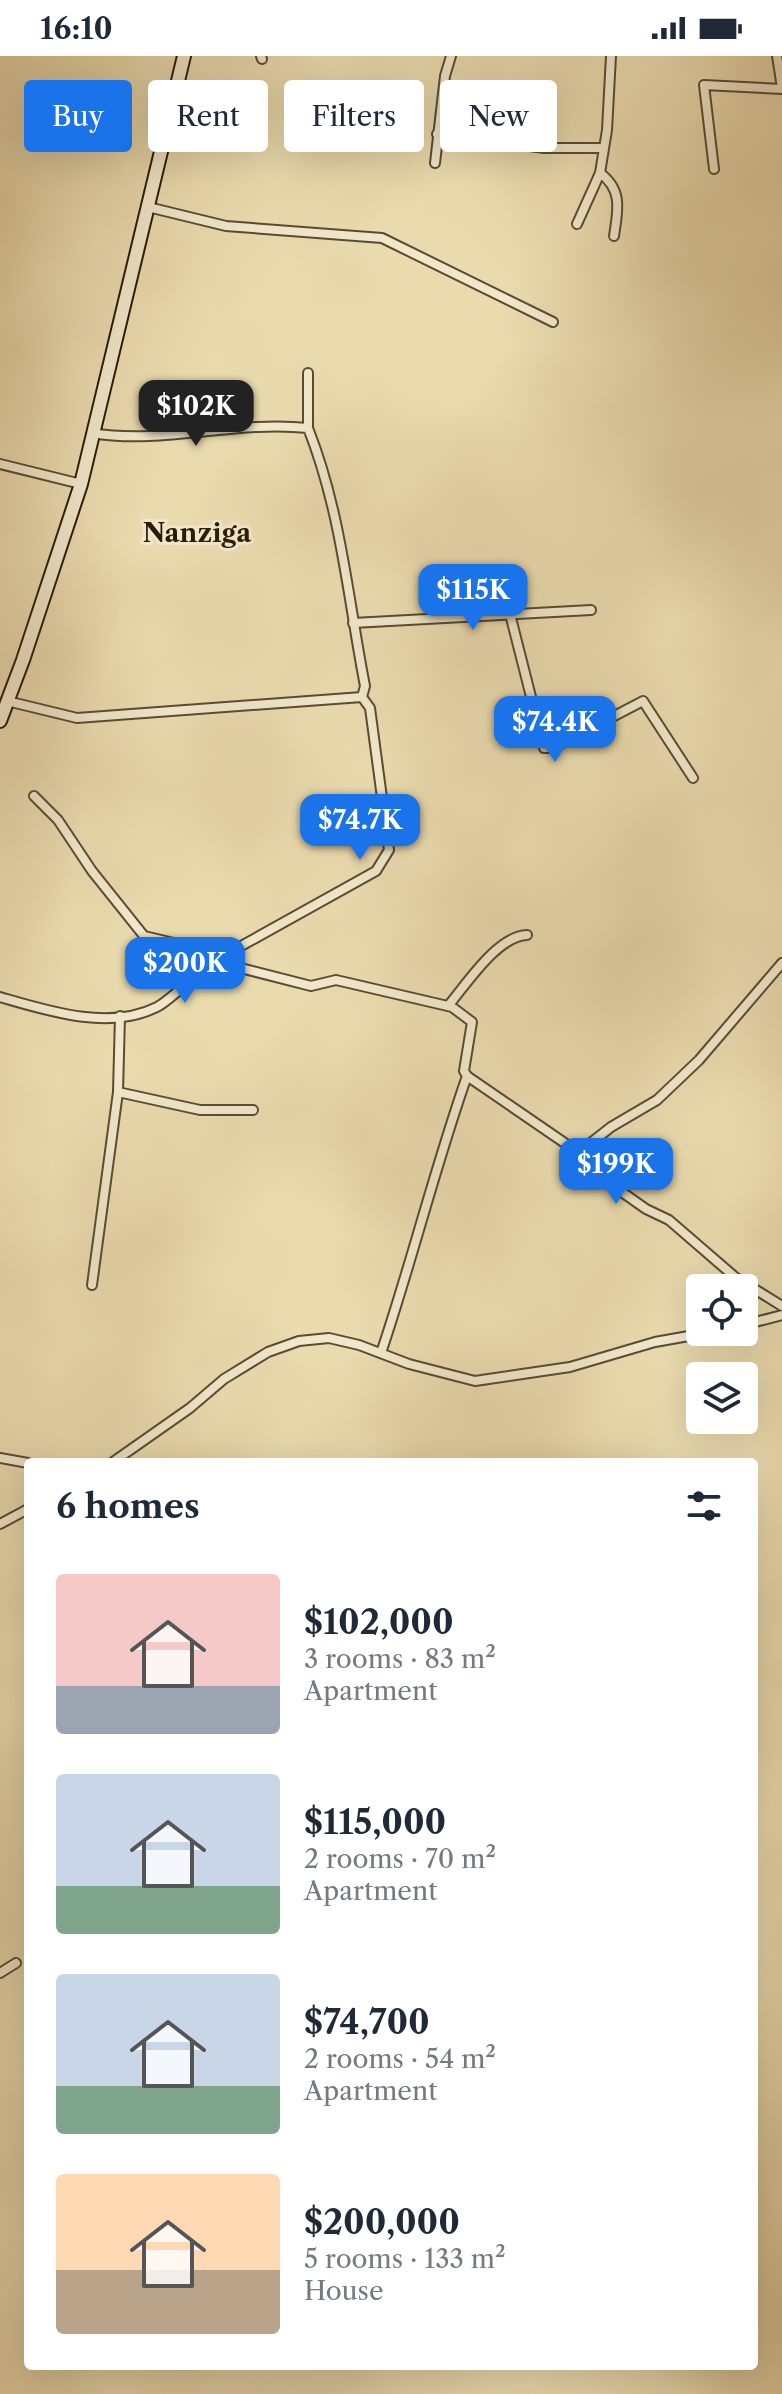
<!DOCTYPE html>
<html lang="en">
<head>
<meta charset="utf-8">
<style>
	body { margin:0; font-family:"Libre Caslon Text",serif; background:#f2f2f3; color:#1f2937; height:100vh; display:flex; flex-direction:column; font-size:30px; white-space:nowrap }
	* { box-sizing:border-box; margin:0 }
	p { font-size:26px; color:#747a83 }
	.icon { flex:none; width:44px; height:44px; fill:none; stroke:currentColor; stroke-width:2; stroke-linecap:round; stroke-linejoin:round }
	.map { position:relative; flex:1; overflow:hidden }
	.side { position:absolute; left:24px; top:1402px; width:734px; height:912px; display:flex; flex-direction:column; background:#fff; border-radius:8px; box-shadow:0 8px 32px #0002 }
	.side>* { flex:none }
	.guide { position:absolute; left:24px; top:24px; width:734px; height:72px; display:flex; gap:16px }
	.buttons { position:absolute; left:686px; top:1218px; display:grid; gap:16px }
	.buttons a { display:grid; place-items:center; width:72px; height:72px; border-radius:8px; background:#fff; box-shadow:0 8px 32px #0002; font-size:40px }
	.price { position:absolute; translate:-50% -68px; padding:0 18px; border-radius:16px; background:#1a73e8; color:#fff; font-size:26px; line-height:52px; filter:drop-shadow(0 2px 4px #0008) }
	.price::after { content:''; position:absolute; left:50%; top:48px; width:24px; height:18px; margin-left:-12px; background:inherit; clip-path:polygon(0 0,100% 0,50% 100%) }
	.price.current { background:#222; color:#fff }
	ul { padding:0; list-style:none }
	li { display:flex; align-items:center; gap:24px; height:200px; padding:0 32px }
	li span { display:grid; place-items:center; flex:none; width:224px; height:160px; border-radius:8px; color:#555 }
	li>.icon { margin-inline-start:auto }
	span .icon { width:96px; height:96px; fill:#fffc; stroke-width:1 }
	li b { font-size:34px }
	h2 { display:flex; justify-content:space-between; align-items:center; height:96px; padding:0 32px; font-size:34px }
	.pill { padding:0 28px; border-radius:8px; background:#fff; box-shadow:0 8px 32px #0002; font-size:28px; line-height:72px }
	.pill.current { background:#1a73e8; color:#fff }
	.status { display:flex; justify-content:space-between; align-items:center; height:56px; padding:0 40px; background:#fff; direction:ltr }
	.status svg { height:22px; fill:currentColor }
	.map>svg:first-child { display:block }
</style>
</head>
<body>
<div class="status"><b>16:10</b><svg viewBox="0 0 49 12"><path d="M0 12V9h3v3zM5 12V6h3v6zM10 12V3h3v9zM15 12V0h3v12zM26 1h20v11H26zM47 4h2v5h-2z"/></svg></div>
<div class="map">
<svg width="782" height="2338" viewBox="0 0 782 2338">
	<rect width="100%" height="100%" fill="#eadbaf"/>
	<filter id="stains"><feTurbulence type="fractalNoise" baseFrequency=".0025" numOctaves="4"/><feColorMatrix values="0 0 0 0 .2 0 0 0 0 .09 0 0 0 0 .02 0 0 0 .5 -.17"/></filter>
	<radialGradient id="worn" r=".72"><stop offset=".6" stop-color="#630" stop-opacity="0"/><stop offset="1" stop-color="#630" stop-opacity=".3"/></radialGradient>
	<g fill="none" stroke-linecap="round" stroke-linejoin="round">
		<g stroke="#5a4b32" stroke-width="12">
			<g id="street">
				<polyline points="261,0 262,3"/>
				<polyline points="777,0 782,32"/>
				<polyline points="437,78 544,92 604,92"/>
				<polyline points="435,107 445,20 451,0"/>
				<polyline points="714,113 704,29 782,33"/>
				<path d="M 600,117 C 623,134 618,154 614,180"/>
				<polyline points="148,151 226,170 382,182 553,266"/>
				<polyline points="577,168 600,117 607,74 611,0"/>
				<polyline points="308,317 308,372"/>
				<polyline points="0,408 81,428"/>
				<polyline points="510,558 544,692 553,692 643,645 693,722"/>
				<polyline points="353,567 591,554"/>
				<polyline points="7,645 77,662 362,641"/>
				<polyline points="34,740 58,764 92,815 144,880 225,899"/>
				<path d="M 221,907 L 311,930 L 336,924 L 452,951 L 472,966 L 464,1015 L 467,1020 C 435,1111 412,1205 381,1297"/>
				<path d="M 0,941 C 48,955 109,975 157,951 C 168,945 177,935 187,928 C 201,918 217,914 225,899 L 376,815 L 389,794 L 370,652 L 362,641 L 365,630 C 348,543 341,455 308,372 C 236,364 163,389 92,377"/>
				<path d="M 448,950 C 466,929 497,880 527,879"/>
				<polyline points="120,960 118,1036 200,1054 253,1054"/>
				<polyline points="467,1020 572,1092 602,1122 646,1153 669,1164 735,1221 782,1250"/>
				<polyline points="578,1097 611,1071 657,1044 699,1004 782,907"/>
				<polyline points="92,1229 118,1036"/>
				<polyline points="744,1269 782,1259"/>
				<polyline points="0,1402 28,1407"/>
				<polyline points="113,1406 190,1352 224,1323 268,1296 299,1285 329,1282 359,1289 409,1308 475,1325 570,1311 655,1286 711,1276"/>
				<polyline points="0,1468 28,1453"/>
				<polyline points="0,1917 16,1907"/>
			</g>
		</g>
		<g stroke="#2a1b08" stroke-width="16">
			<polyline id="secondary" points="0,665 23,604 81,428 184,0"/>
		</g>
		<use href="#street" stroke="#f1e8cb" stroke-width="8"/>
		<use href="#secondary" stroke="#f1e8cb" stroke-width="12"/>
	</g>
	<g text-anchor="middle" stroke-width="6" stroke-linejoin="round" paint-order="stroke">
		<g font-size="26" font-weight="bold" fill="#2a1b08" stroke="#f1e8cb">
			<text x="197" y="486">Nanziga</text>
		</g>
	</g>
	<rect width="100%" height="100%" filter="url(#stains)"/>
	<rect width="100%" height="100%" fill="url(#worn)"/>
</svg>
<div class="buttons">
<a><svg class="icon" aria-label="locate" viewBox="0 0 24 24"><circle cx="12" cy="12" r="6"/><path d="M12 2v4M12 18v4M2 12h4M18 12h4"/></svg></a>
<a><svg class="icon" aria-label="layers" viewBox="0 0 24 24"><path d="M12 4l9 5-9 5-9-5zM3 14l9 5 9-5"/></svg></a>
</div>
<b class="price current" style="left:196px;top:392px">$102K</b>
<b class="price" style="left:473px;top:576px">$115K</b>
<b class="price" style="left:555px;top:708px">$74.4K</b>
<b class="price" style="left:360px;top:806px">$74.7K</b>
<b class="price" style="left:185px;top:949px">$200K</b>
<b class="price" style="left:616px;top:1150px">$199K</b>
<div class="guide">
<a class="pill current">Buy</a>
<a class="pill">Rent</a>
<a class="pill">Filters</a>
<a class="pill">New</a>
</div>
<section class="side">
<h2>6 homes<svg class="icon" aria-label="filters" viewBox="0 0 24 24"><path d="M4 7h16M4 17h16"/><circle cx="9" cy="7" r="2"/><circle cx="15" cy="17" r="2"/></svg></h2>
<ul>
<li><span style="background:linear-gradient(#f6c9c9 70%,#9aa5b1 0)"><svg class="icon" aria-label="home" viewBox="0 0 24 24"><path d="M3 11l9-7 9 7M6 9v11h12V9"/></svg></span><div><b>$102,000</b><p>3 rooms · 83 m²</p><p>Apartment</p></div></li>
<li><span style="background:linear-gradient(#c9d6e8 70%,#7fa58c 0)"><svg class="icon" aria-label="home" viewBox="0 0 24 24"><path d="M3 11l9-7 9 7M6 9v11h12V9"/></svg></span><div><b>$115,000</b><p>2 rooms · 70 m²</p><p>Apartment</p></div></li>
<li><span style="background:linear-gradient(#c9d6e8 70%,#7fa58c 0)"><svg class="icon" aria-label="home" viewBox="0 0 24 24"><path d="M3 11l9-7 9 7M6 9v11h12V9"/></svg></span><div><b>$74,700</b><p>2 rooms · 54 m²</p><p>Apartment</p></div></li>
<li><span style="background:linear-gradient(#ffd9b3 60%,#b9a48a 0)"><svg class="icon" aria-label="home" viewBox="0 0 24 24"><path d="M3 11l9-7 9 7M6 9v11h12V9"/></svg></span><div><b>$200,000</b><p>5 rooms · 133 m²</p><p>House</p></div></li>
</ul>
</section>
</div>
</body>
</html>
